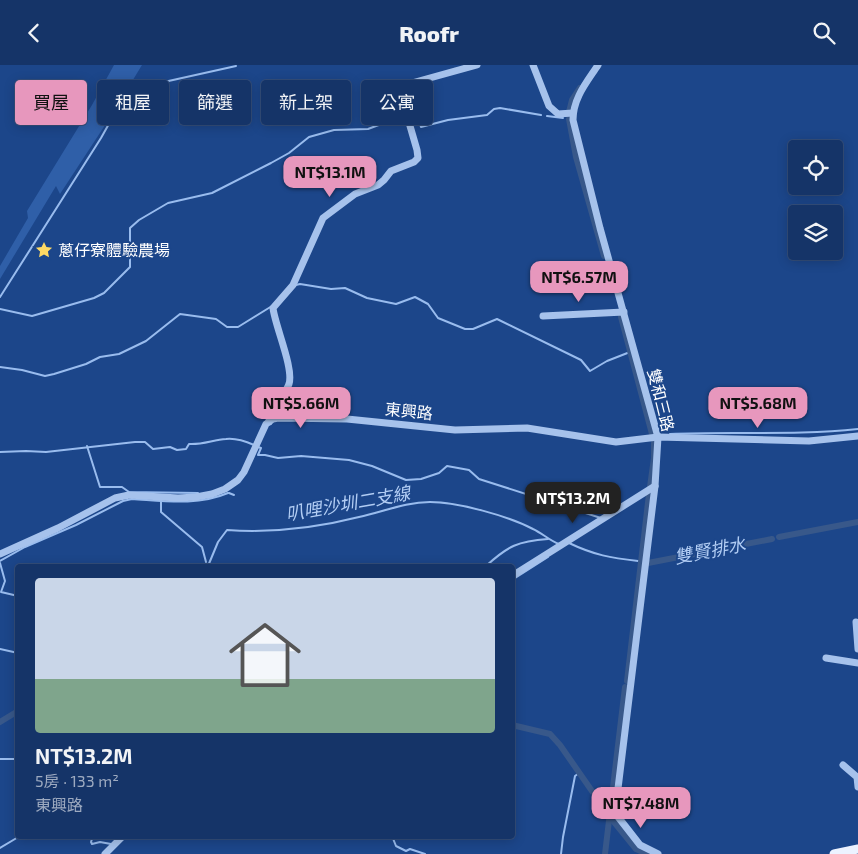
<!DOCTYPE html>
<html lang="zh-TW">
<head>
<meta charset="utf-8">
<style>
	body { margin:0; font-family:"Exo 2","Noto Sans TC",sans-serif; background:#223f71; color:#f1f3f6; height:100vh; display:flex; flex-direction:column; font-size:19px; white-space:nowrap }
	* { box-sizing:border-box; margin:0 }
	p { font-size:16px; color:#9daac0 }
	.icon { flex:none; width:28px; height:28px; fill:none; stroke:currentColor; stroke-width:2; stroke-linecap:round; stroke-linejoin:round }
	.map { position:relative; flex:1; overflow:hidden }
	.drawer { position:absolute; left:15px; top:499px; width:500px; height:275px; display:flex; flex-direction:column; background:#153468; border-radius:5px; box-shadow:0 2px 12px #0003,0 0 0 1px #344f7c }
	.drawer>* { flex:none }
	.banner { position:absolute; left:15px; top:15px; width:500px; height:45px; display:flex; gap:10px }
	.tools { position:absolute; left:788px; top:75px; display:grid; gap:10px }
	.tools a { display:grid; place-items:center; width:55px; height:55px; border-radius:5px; background:#153468; box-shadow:0 2px 12px #0003,0 0 0 1px #344f7c; font-size:25px }
	.price { position:absolute; translate:-50% -42px; padding:0 11px; border-radius:10px; background:#e797bd; color:#111; font-size:16px; line-height:32px; filter:drop-shadow(0 1px 2px #0008) }
	.price::after { content:''; position:absolute; left:50%; top:30px; width:15px; height:11px; margin-left:-8px; background:inherit; clip-path:polygon(0 0,100% 0,50% 100%) }
	.price.active { background:#222; color:#fff }
	ul { padding:0; list-style:none }
	li { display:grid; align-content:center; gap:10px; height:265px; padding:0 20px }
	li span { display:grid; place-items:center; height:155px; border-radius:5px; color:#555 }
	li>.icon { margin-inline-start:auto }
	span .icon { width:90px; height:90px; fill:#fffc; stroke-width:1 }
	li b { font-size:21px }
	.pill { padding:0 18px; border-radius:5px; background:#153468; box-shadow:0 2px 12px #0003,0 0 0 1px #344f7c; font-size:18px; line-height:45px }
	.pill.active { background:#e797bd; color:#111 }
	header { display:flex; justify-content:space-between; align-items:center; height:65px; padding:0 20px; background:#153468; font-size:22px; font-weight:800 }
	.map>svg:first-child { display:block }
</style>
</head>
<body>
<header><svg class="icon" aria-label="back" viewBox="0 0 24 24"><path d="M15 5l-7 7 7 7"/></svg>Roofr<svg class="icon" aria-label="search" viewBox="0 0 24 24"><circle cx="10" cy="10" r="6"/><path d="M15 15l6 6"/></svg></header>
<div class="map">
<svg width="858" height="789" viewBox="0 0 858 789">
	<rect width="100%" height="100%" fill="#1c468a"/>
	<polygon fill="#2f5fa8" points="114,0 142,0 111,51 60,129 56,121 0,214 0,201 28,153 27,146 92,40"/>
	<g fill="none" stroke-linecap="round" stroke-linejoin="round">
		<g stroke="#99bcee" stroke-width="2">
			<polyline points="547,51 563,53"/>
			<polyline points="296,220 300,219 331,224 345,223 367,233 396,239 415,232 428,239 438,253 465,264 473,264 497,254 581,295 590,306 607,296 630,287"/>
			<polyline points="0,232 101,73 128,25 236,1"/>
			<polyline points="0,244 32,251 94,233 104,228 130,202 130,163 139,155 168,138 212,128 271,98 289,88 309,72 334,65 368,64 416,46 421,62 448,55 487,50 494,44 500,43 541,50"/>
			<polyline points="0,302 22,305 45,311 54,309 86,299 100,292 119,289 146,276 180,249 216,254 227,262 238,262 272,241"/>
			<path d="M 670,369 C 733,366 796,371 858,364"/>
			<polyline points="87,381 100,422 122,422 129,427 198,428"/>
			<polyline points="258,382 261,383 258,390 265,390 278,393 301,391 349,395 372,401 406,415 421,414 439,408 447,401 469,405 479,414 601,453"/>
			<path d="M 0,387 L 26,386 L 46,387 L 135,377 L 145,377 L 153,384 L 170,382 L 177,385 L 186,384 L 189,379 C 202,380 213,375 226,374 C 235,373 245,376 254,380"/>
			<polyline points="229,428 234,430"/>
			<polyline points="161,436 161,447 202,482 206,497"/>
			<path d="M 569,478 C 594,490 611,493 638,496"/>
			<path d="M 0,496 L 25,482 L 76,460 L 123,436 L 132,434 C 165,436 197,441 228,428"/>
			<polyline points="0,498 5,516 1,527 18,531"/>
			<path d="M 208,501 L 218,477 L 227,465 C 271,468 316,463 359,452 C 383,447 405,437 430,437 C 458,437 508,451 533,464 C 542,468 550,476 559,479"/>
			<path d="M 486,501 C 508,481 518,476 548,474"/>
			<polyline points="512,515 548,492"/>
			<polyline points="0,584 18,588"/>
			<polyline points="0,694 18,694"/>
			<polyline points="93,771 91,777 92,779 100,777 111,779"/>
			<polyline points="392,771 396,781 406,786 410,784 425,789"/>
			<polyline points="0,783 20,771"/>
			<polyline points="561,789 563,772 575,711 579,708"/>
		</g>
		<g stroke="#38588a" stroke-width="6">
			<polyline points="569,47 572,35 580,23"/>
			<polyline points="569,54 576,92 604,191"/>
			<polyline points="621,252 652,369"/>
			<polyline points="650,422 654,393 654,378"/>
			<polyline points="779,472 858,457"/>
			<polyline points="648,498 772,474"/>
			<polyline points="627,616 649,429"/>
			<polyline points="0,657 18,646"/>
			<polyline points="512,660 550,669 560,680 610,752 636,784 647,789"/>
			<polyline points="605,789 625,622"/>
		</g>
		<g stroke="#a6c2ec" stroke-width="7">
			<polyline points="533,0 549,41 558,49 573,48"/>
			<path d="M 598,0 C 587,17 573,33 573,55 L 600,163 L 658,372 L 655,421 L 615,748 L 640,780 L 658,789"/>
			<polyline points="543,251 624,247"/>
			<path d="M 269,357 C 269,340 284,333 289,319 C 294,303 275,261 273,243 L 293,220 L 323,153 L 355,129 L 378,120 L 384,115 L 391,106 L 414,97 L 418,93 L 417,85 L 399,23 L 401,21 L 477,0"/>
			<polyline points="0,489 58,463 115,433 129,430 178,433 196,432 212,429 225,424 238,415 244,407 266,359 273,354 278,353 347,354 455,365 527,363 616,377 658,372 809,376 858,371"/>
			<polyline points="512,511 655,421"/>
			<polyline points="856,557 858,584"/>
			<polyline points="826,593 858,598"/>
			<polyline points="843,700 857,712 858,722"/>
			<polyline points="105,789 123,771"/>
		</g>
		<polyline stroke="#ecf2ff" stroke-width="9" points="834,789 858,784"/>
	</g>
	<defs>
		<g id="sight-bare" transform="scale(1.35)"><path d="M0-6L1.8-2.2L6-1.7L2.9 1.2L3.7 5.4L0 3.3L-3.7 5.4L-2.9 1.2L-6-1.7L-1.8-2.2Z" fill="#fdd964" stroke="#1c468a" stroke-width="2.5" paint-order="stroke"/></g>
	</defs>
	<g fill-rule="evenodd">
		<use href="#sight-bare" x="44" y="185"/>
	</g>
	<g text-anchor="middle" stroke-width="4" stroke-linejoin="round" paint-order="stroke">
		<g font-size="16" fill="#fff" stroke="#1c468a" text-anchor="start">
			<text x="58" y="191">蔥仔寮體驗農場</text>
		</g>
		<g font-size="16" fill="#fff" stroke="#1c468a">
			<text transform="translate(661 335) rotate(76)" y="6">雙和三路</text>
			<text transform="translate(409 346) rotate(6)" y="6">東興路</text>
		</g>
		<g font-size="18" font-style="italic" fill="#b2cdf4" stroke="#1c468a">
			<text transform="translate(348 439) rotate(-10)" y="6">叭哩沙圳二支線</text>
			<text transform="translate(710 486) rotate(-11)" y="6">雙賢排水</text>
		</g>
	</g>
</svg>
<div class="tools">
<a><svg class="icon" aria-label="locate" viewBox="0 0 24 24"><circle cx="12" cy="12" r="6"/><path d="M12 2v4M12 18v4M2 12h4M18 12h4"/></svg></a>
<a><svg class="icon" aria-label="layers" viewBox="0 0 24 24"><path d="M12 4l9 5-9 5-9-5zM3 14l9 5 9-5"/></svg></a>
</div>
<b class="price" style="left:330px;top:133px">NT$13.1M</b>
<b class="price" style="left:579px;top:238px">NT$6.57M</b>
<b class="price" style="left:301px;top:364px">NT$5.66M</b>
<b class="price" style="left:758px;top:364px">NT$5.68M</b>
<b class="price active" style="left:573px;top:459px">NT$13.2M</b>
<b class="price" style="left:641px;top:764px">NT$7.48M</b>
<div class="banner">
<a class="pill active">買屋</a>
<a class="pill">租屋</a>
<a class="pill">篩選</a>
<a class="pill">新上架</a>
<a class="pill">公寓</a>
</div>
<section class="drawer">
<ul>
<li><span style="background:linear-gradient(#c9d6e8 65%,#7fa58c 0)"><svg class="icon" aria-label="home" viewBox="0 0 24 24"><path d="M3 11l9-7 9 7M6 9v11h12V9"/></svg></span><div><b>NT$13.2M</b><p>5房 · 133 m²</p><p>東興路</p></div></li>
</ul>
</section>
</div>
</body>
</html>
